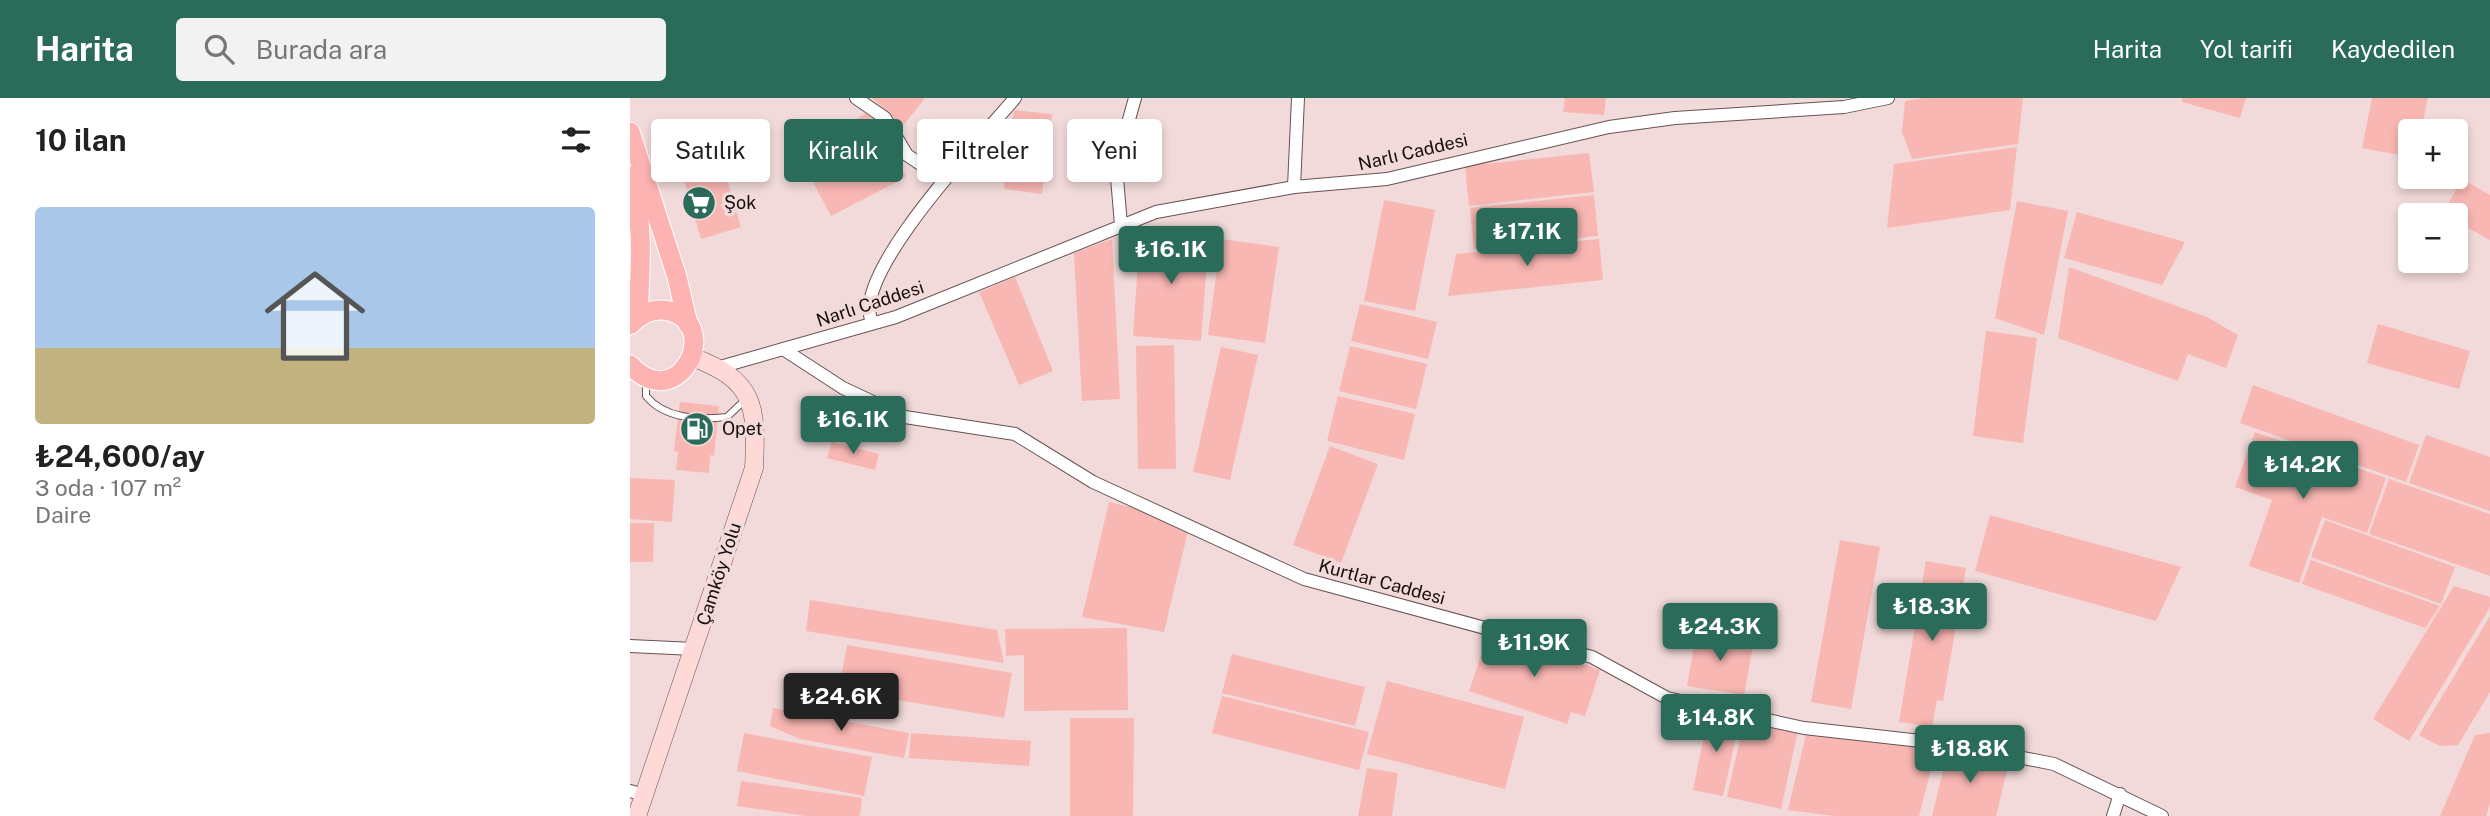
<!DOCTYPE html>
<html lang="tr">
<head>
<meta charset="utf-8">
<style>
	body { margin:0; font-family:"Public Sans",sans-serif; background:#f2f2f2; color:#222; height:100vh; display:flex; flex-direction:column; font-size:26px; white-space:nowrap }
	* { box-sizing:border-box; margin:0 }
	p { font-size:23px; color:#767676 }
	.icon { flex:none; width:38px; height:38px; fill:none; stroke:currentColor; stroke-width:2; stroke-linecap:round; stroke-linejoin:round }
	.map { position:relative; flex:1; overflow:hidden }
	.panel { display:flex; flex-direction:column; background:#fff; width:630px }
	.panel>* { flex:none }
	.banner { position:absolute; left:21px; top:21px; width:665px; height:63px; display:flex; gap:14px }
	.buttons { position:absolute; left:1768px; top:21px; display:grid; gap:14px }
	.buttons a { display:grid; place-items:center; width:70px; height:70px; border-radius:7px; background:#fff; box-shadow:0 4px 10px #0003; font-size:35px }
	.price { position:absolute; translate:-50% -60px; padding:0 16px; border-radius:7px; background:#2b6b5a; color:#fff; font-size:23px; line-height:46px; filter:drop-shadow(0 2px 4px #0008) }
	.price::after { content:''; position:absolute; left:50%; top:42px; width:21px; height:16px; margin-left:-10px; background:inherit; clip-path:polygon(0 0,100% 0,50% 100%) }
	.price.on { background:#222; color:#fff }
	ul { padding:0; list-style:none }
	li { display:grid; align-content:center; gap:14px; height:371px; padding:0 35px }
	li+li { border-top:2px solid #e0e0e0 }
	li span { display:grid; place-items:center; height:217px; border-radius:7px; color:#555 }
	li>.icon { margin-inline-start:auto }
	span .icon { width:126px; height:126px; fill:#fffc; stroke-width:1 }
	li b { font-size:30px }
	h2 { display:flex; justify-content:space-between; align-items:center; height:84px; padding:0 35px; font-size:30px }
	.chip { padding:0 24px; border-radius:7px; background:#fff; box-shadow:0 4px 10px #0003; font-size:24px; line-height:63px }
	.chip.on { background:#2b6b5a; color:#fff }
	header { display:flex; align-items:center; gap:42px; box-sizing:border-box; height:98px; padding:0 35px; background:#2b6b5a; color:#fff }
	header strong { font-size:33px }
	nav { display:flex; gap:38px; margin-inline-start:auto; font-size:24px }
	.search { width:490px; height:63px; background:#f2f2f2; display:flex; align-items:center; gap:18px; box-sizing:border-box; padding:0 24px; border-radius:7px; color:#767676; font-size:26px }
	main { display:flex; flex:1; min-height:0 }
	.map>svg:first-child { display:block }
</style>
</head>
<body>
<header>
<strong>Harita</strong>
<div class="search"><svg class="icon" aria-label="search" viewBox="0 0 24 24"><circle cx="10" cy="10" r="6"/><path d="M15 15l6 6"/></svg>Burada ara</div>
<nav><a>Harita</a><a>Yol tarifi</a><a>Kaydedilen</a></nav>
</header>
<main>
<section class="panel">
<h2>10 ilan<svg class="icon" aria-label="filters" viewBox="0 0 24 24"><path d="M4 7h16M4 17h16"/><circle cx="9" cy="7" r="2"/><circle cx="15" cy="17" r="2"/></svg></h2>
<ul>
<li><span style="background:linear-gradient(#a9c7e8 65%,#c2b280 0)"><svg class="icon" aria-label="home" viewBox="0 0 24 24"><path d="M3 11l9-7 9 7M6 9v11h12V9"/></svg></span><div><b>₺24,600/ay</b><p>3 oda · 107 m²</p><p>Daire</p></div></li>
</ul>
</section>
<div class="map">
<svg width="1860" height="718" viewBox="0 0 1860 718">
	<rect width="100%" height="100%" fill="#f1dad9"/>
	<g fill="#f9b7b3">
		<polygon points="242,0 295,0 273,28"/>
		<polygon points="935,0 976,0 974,17 933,14"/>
		<polygon points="1294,0 1393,0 1388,46 1282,61 1272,34 1275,3"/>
		<polygon points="1552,0 1616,0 1610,20 1552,4"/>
		<polygon points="1742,0 1798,0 1791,33 1780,33 1780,59 1732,50"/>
		<polygon points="384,12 422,16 412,96 374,91"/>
		<polygon points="241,13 276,79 201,118 166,52"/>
		<polygon points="1387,49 1380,112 1257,130 1264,66"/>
		<polygon points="959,55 964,94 839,108 835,68"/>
		<polygon points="93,68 111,129 71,141 53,79"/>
		<polygon points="1832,81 1860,97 1860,142 1825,123 1825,117 1813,115"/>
		<polygon points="964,97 968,138 844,151 840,110"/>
		<polygon points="754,102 805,112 785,213 734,203"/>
		<polygon points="1387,103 1438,113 1414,237 1365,220"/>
		<polygon points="1447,114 1555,144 1532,187 1434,160"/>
		<polygon points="510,134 579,138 571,243 503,238"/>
		<polygon points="482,141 490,301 452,303 444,155"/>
		<polygon points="591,141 649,149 635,245 578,237"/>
		<polygon points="969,141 973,182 818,198 826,156"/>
		<polygon points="1439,169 1577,219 1608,237 1596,270 1558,256 1548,283 1428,240"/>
		<polygon points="385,179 423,273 389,287 349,194"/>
		<polygon points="730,206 807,224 798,261 721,243"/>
		<polygon points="1748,226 1840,253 1829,291 1737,265"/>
		<polygon points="1356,233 1407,240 1393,345 1343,338"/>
		<polygon points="544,247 546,371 508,371 506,248"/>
		<polygon points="720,248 797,266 786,311 709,293"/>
		<polygon points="591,249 628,257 600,382 563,374"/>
		<polygon points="1623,287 1789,347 1776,384 1610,325"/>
		<polygon points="708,298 785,316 774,362 697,343"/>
		<polygon points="50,304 89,308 84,358 80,357 79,375 46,372 48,354 44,353"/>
		<polygon points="1625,334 1756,380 1737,435 1692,419 1669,485 1619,468 1642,402 1605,389"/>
		<polygon points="1796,337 1860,359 1860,413 1779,385"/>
		<polygon points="202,344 249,356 245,372 197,360"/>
		<polygon points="700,348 748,366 711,465 663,447"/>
		<polygon points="0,380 45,382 42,424 0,421"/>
		<polygon points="1759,381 1860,416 1860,478 1739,436"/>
		<polygon points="479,404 521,414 558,433 534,534 452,519"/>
		<polygon points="1360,417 1551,469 1526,523 1345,473"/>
		<polygon points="1695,422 1825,469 1811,506 1681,459"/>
		<polygon points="0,425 24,425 23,464 0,464"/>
		<polygon points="1210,442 1250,449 1221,611 1181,604"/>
		<polygon points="1681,462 1810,508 1795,530 1672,486"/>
		<polygon points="1296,463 1336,470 1313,603 1307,602 1302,629 1269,624"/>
		<polygon points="1824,488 1860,499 1860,509 1779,643 1743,621"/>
		<polygon points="180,502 367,532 374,565 176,533"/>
		<polygon points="1860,518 1860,594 1828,647 1810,648 1789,637"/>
		<polygon points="497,530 498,612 394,613 394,557 376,558 375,531"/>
		<polygon points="1067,532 1124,542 1114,597 1057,588"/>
		<polygon points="859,534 970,572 955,618 941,614 937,626 839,593"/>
		<polygon points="217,547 382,575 374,620 209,592"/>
		<polygon points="602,556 735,589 725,628 592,595"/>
		<polygon points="757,583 894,619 875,691 737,656"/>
		<polygon points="592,598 739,634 729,672 582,635"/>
		<polygon points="143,610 279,635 274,660 170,641 140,628"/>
		<polygon points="1079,614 1110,621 1093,698 1063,692"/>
		<polygon points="440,620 504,620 503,718 440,718"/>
		<polygon points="1115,620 1168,632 1151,711 1097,699"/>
		<polygon points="1177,632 1307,648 1289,718 1204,718 1158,712"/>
		<polygon points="114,635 242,659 234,698 107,673"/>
		<polygon points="281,635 401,643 399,668 279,660"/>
		<polygon points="1860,635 1860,705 1856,718 1810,718 1845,637"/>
		<polygon points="1326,651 1379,664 1366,718 1302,718 1317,657"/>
		<polygon points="737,670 768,675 762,718 728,718"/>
		<polygon points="111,683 232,700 230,718 176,718 107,708"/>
	</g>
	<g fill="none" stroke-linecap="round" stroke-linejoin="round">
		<g stroke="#665352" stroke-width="8">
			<path id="lane" d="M 16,282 L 16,298 C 35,321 68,322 97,319 L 115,302"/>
		</g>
		<g stroke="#665352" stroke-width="14">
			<g id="street">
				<polyline points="226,0 255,20 277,57 314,82"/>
				<polyline points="664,89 668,0"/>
				<polyline points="491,127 486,68 505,0"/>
				<path d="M 243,225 C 215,182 356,35 385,0"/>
				<polyline points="153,251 213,290 275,319 385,336 463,384 674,481 962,559 1037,600 1174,630 1327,647 1424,666 1532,718"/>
				<polyline points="90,269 266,219 526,114 664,89 757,81 979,29 1045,20 1214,9 1258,0"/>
				<polyline points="0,548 64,551"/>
				<polyline points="0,693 15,697"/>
				<polyline points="1483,718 1490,696"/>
			</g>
		</g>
		<g stroke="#665352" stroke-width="19">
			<path id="secondary" d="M 7,718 L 124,370 C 127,308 125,282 62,259"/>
		</g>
		<g stroke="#fff" stroke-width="21">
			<g id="primary">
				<polyline points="0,34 47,179 58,226"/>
				<path d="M 0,78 C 15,123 10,172 8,219"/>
				<path d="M 0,227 C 9,217 19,211 33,212 C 96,219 51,321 0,267"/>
			</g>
		</g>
		<use href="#lane" stroke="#fff" stroke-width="6"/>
		<use href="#street" stroke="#fff" stroke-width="12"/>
		<use href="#secondary" stroke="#fed9d8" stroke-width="18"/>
		<use href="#primary" stroke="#fdb3b2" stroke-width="19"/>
	</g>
	<defs>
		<g id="supermarket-disc" transform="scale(1.75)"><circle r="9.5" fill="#2b6b5a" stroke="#f1dad9"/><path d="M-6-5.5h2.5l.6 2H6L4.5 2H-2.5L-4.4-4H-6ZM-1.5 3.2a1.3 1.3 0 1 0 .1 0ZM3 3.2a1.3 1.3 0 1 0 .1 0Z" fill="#fff"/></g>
		<g id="fuel-disc" transform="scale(1.75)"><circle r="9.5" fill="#2b6b5a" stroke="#f1dad9"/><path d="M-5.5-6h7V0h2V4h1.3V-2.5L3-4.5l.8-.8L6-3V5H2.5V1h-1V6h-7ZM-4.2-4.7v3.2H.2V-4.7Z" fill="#fff"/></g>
	</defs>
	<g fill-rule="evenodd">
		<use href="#supermarket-disc" x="69" y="105"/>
		<use href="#fuel-disc" x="67" y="331"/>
	</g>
	<g text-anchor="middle" stroke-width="7" stroke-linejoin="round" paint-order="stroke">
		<g font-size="18" fill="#150d0d" stroke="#f1dad9">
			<text transform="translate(783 54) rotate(-13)" y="6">Narlı Caddesi</text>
			<text transform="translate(240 206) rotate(-18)" y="6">Narlı Caddesi</text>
			<text transform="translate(89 476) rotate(-72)" y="6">Çamköy Yolu</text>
			<text transform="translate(752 484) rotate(15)" y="6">Kurtlar Caddesi</text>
		</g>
		<g font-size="18" fill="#150d0d" stroke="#f1dad9" text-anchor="start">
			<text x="94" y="111">Şok</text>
			<text x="92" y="337">Opet</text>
		</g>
	</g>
</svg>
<div class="buttons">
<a>+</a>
<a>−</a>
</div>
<b class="price" style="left:897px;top:170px">₺17.1K</b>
<b class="price" style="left:541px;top:188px">₺16.1K</b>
<b class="price" style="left:223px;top:358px">₺16.1K</b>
<b class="price" style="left:1673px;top:403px">₺14.2K</b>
<b class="price" style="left:1302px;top:545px">₺18.3K</b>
<b class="price" style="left:1090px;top:565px">₺24.3K</b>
<b class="price" style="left:904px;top:581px">₺11.9K</b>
<b class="price on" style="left:211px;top:635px">₺24.6K</b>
<b class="price" style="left:1086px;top:656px">₺14.8K</b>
<b class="price" style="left:1340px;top:687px">₺18.8K</b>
<div class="banner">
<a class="chip">Satılık</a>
<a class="chip on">Kiralık</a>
<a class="chip">Filtreler</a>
<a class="chip">Yeni</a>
</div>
</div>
</main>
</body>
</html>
